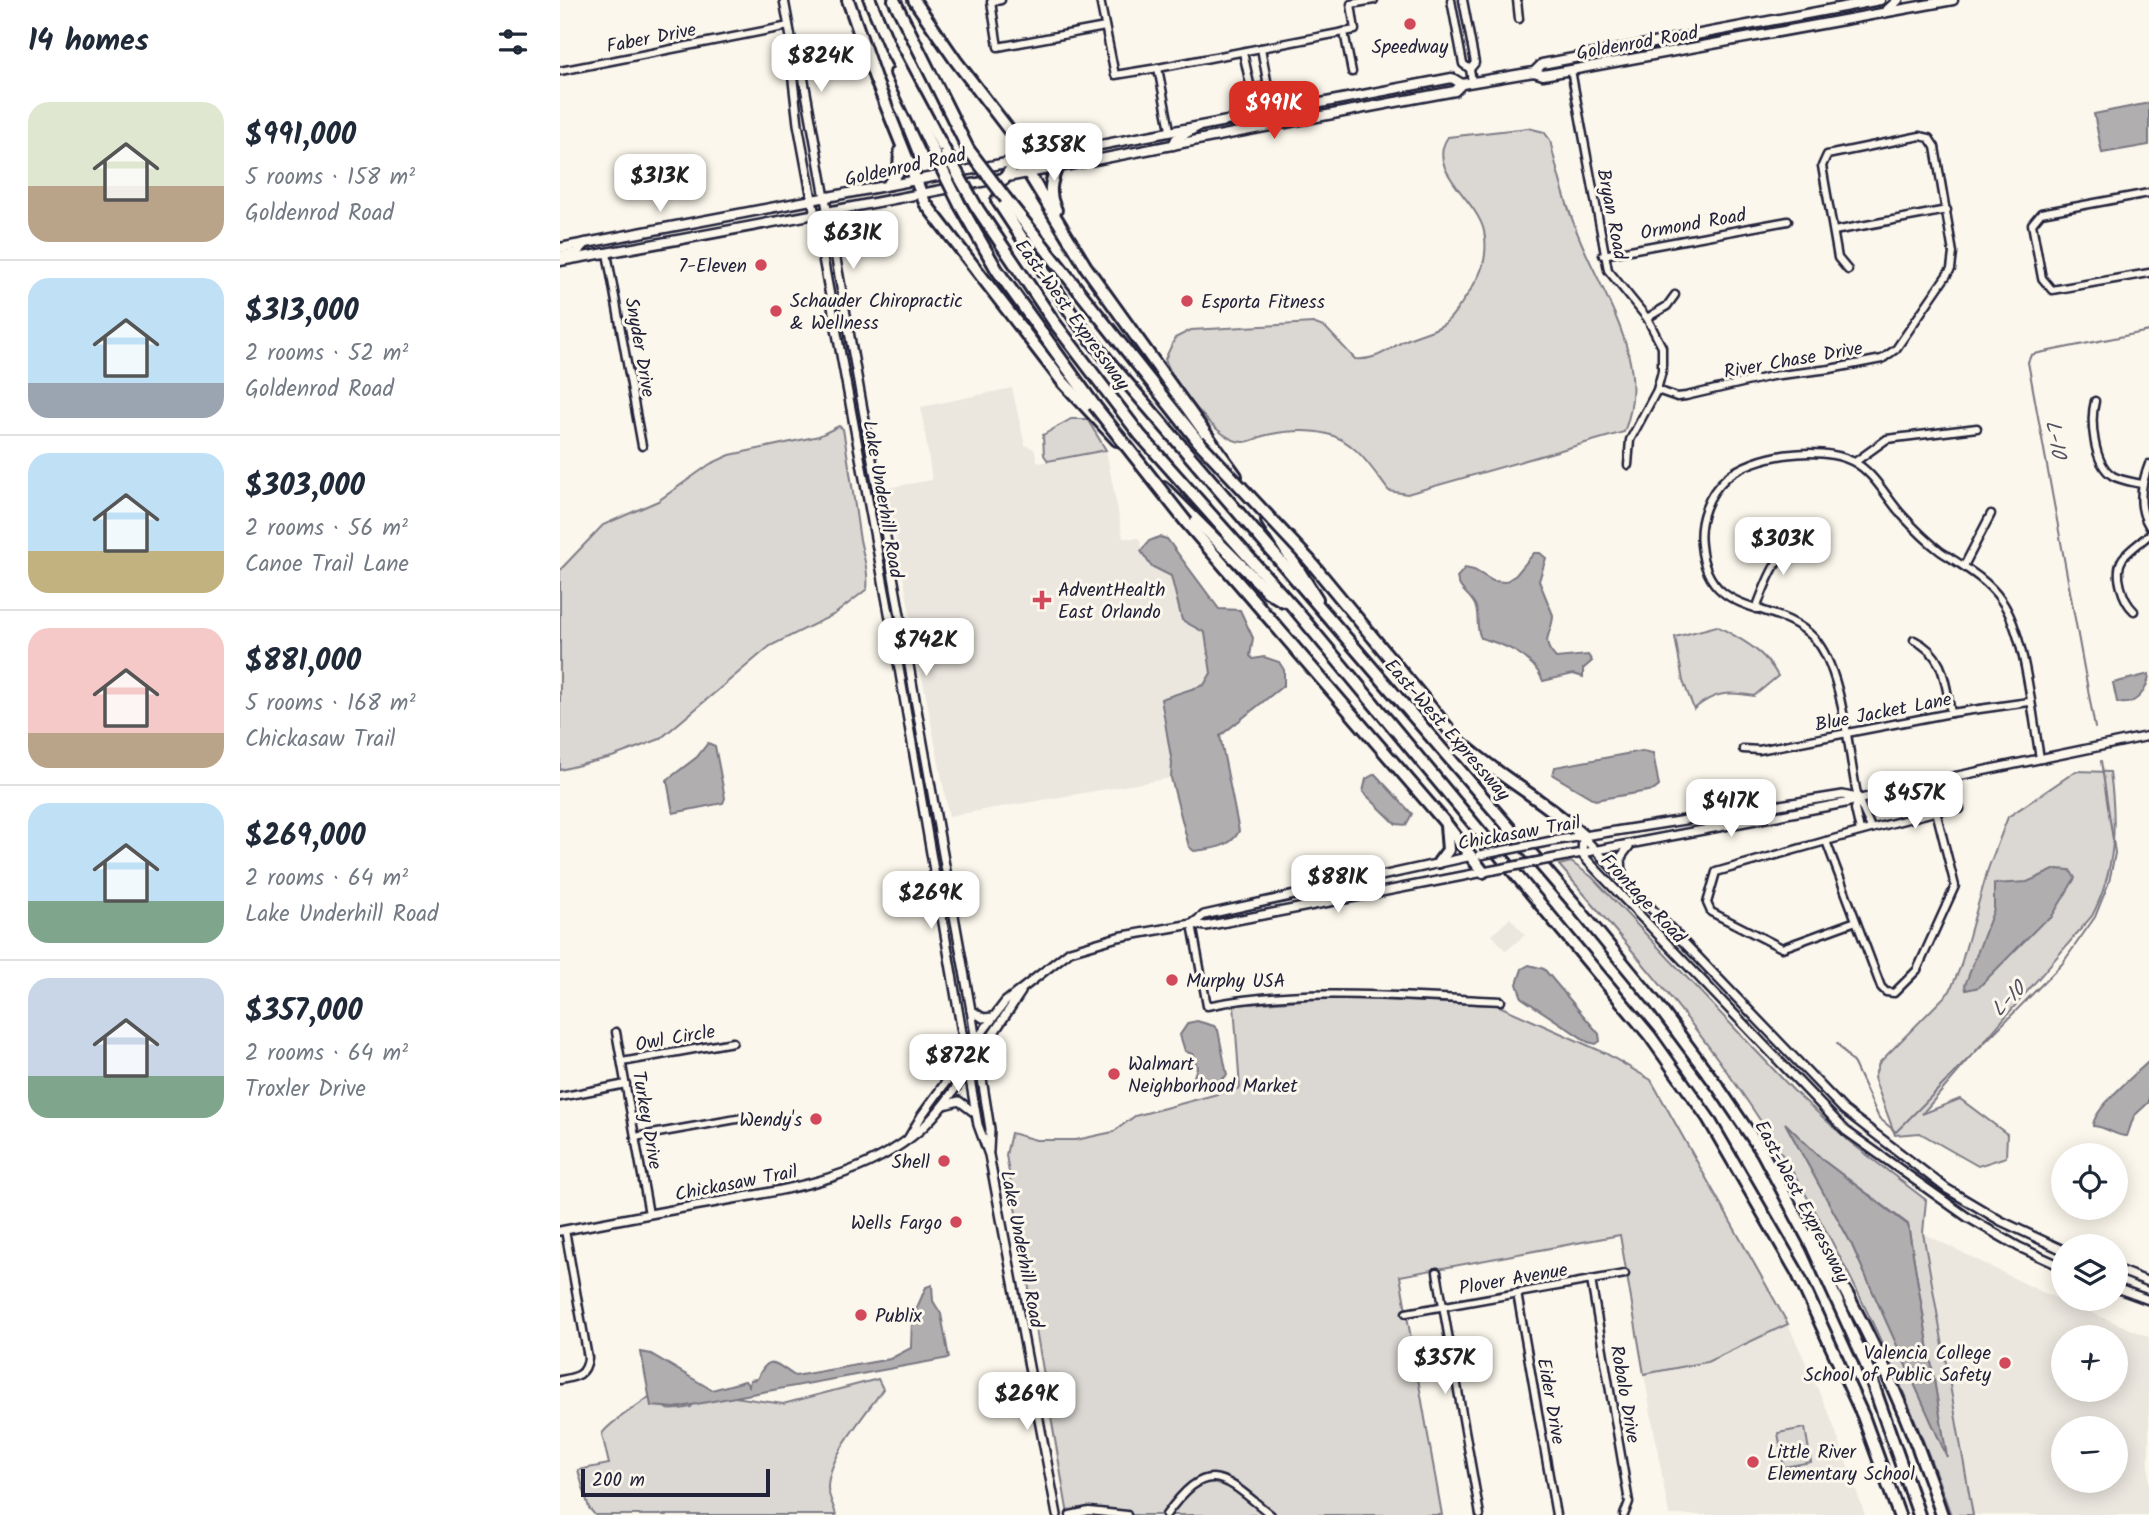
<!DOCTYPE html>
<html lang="en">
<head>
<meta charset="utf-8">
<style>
	body { margin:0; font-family:Kalam,sans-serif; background:#f2f2f3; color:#1f2937; height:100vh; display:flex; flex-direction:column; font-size:26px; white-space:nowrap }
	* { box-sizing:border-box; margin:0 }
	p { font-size:23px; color:#747a83 }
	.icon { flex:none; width:38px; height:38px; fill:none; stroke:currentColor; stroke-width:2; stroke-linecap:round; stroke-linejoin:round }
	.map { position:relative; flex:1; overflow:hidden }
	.sheet { display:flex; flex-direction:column; background:#fff; width:560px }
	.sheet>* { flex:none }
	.tools { position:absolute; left:1491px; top:1143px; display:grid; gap:14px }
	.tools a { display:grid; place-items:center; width:77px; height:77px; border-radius:50%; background:#fff; box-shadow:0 4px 18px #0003; font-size:35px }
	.scale { position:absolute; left:21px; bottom:18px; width:189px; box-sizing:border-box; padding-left:7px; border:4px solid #22223b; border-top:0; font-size:19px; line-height:24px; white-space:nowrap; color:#22223b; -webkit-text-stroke:5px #fbf7ec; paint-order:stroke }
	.price { position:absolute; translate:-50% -60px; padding:0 16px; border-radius:14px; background:#fff; color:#222; font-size:23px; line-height:46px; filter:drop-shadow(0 2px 4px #0008) }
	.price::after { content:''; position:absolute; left:50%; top:42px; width:21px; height:16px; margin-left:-10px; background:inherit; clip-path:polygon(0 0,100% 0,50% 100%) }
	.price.on { background:#d93025; color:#fff }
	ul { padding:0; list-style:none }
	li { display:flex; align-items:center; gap:21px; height:175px; padding:0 28px }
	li+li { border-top:2px solid #e0e1e3 }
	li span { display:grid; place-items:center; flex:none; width:196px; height:140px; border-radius:21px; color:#555 }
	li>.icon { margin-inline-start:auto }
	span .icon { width:84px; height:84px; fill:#fffc; stroke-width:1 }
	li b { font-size:30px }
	h2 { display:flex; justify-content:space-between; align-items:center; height:84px; padding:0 28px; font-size:30px }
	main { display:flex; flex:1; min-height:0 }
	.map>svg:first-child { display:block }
</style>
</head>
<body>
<main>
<section class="sheet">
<h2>14 homes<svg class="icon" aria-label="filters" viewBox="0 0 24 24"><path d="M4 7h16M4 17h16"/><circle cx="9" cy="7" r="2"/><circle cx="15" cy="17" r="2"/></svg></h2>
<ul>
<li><span style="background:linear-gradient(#dfe7d0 60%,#b9a48a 0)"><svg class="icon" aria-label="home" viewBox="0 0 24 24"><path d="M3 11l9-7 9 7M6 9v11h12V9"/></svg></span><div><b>$991,000</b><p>5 rooms · 158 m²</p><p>Goldenrod Road</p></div></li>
<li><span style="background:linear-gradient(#bfe0f5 75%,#9aa5b1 0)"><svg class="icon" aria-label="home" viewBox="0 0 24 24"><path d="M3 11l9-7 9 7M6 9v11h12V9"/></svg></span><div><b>$313,000</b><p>2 rooms · 52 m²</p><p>Goldenrod Road</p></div></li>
<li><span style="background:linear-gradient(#bfe0f5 70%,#c2b280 0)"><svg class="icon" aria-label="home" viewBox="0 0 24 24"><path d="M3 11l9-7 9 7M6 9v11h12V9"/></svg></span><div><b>$303,000</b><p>2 rooms · 56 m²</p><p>Canoe Trail Lane</p></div></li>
<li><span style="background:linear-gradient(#f6c9c9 75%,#b9a48a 0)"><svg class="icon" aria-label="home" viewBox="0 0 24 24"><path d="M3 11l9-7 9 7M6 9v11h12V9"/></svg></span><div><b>$881,000</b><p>5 rooms · 168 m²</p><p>Chickasaw Trail</p></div></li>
<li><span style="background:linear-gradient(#bfe0f5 70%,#7fa58c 0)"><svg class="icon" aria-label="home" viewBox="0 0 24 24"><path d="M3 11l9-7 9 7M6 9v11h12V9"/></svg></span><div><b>$269,000</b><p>2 rooms · 64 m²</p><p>Lake Underhill Road</p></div></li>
<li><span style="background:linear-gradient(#c9d6e8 70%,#7fa58c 0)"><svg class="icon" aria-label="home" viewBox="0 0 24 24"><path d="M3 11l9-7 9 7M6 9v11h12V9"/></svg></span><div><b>$357,000</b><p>2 rooms · 64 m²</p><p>Troxler Drive</p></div></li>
</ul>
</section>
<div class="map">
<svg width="1589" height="1515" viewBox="0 0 1589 1515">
	<rect width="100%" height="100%" fill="#fbf7ec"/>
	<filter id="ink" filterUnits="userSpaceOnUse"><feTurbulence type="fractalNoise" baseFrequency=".0143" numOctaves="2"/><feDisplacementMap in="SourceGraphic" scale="14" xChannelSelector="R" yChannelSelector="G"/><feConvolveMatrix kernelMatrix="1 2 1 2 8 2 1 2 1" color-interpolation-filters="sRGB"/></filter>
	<g filter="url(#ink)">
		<g fill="#ebe7df" fill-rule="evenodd">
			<polygon points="452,388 465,445 474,449 478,463 546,450 563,538 579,538 585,559 611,576 636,628 645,633 651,673 644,685 610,694 601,709 612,763 611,778 389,816 326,488 372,480 361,407"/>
			<polygon points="950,918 965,935 946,951 932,935"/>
			<path d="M 1363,1233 L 1480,1291 L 1589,1337 L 1589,1515 L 1413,1515 ZM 1503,1337 L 1556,1337 L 1556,1390 L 1503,1390 ZM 1503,1428 L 1556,1428 L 1556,1480 L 1503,1480 Z"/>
			<polygon points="1228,1324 1270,1416 1305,1515 1109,1515 1084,1374 1147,1362"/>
		</g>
		<g fill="#dbd8d3" stroke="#7e7d87" stroke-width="2" fill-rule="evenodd">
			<path d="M 968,128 L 984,132 L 990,140 C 998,176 1007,210 1022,244 C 1048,304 1091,365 1064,432 L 847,494 L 829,491 C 812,469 795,440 767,434 C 748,429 722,431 703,436 C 697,438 690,442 683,442 C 657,442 613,382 605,359 L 615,338 L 631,330 L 753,323 L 766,328 L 795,359 C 815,361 827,350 844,341 C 855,335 868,333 879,327 C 889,322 894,313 901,304 C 918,280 930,262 924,231 C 917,199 865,170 888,137 Z"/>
			<polygon points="511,419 527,419 546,450 488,461 484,455 483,435"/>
			<path d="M 279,426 L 283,429 C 289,464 294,499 299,534 C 302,553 309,569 307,589 L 275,614 L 210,646 L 100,739 L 52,757 L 0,770 L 0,570 L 43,525 L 98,501 L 150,464 L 170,455 L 259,436 Z"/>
			<path d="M 1157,626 C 1182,640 1204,650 1218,676 L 1194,696 C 1169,691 1154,692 1134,709 L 1123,681 L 1115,637 Z"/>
			<path d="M 1516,771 L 1550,772 C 1557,823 1556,870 1532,916 L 1362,1114 L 1400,1099 L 1447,1134 L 1446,1157 L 1418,1166 L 1360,1133 L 1335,1135 L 1314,1078 L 1319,1063 L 1390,991 L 1400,968 L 1428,869 L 1448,817 Z"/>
			<path d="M 1011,862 L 1032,877 L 1233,1090 L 1290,1142 L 1366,1200 L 1363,1233 L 1413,1515 L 1391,1515 C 1335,1357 1259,1198 1160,1062 C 1110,993 1054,929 999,865 ZM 1227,1126 L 1264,1161 L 1348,1224 L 1386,1453 L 1291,1243 Z"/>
			<polygon points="772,998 937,1005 1045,1053 1091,1080 1228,1324 1147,1362 1084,1374 1060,1235 840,1276 882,1515 508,1515 446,1155 451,1133 476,1140 516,1140 553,1132 575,1116 680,1088 674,1005"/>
			<path d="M 318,1379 L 323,1389 C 306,1414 267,1457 268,1489 C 269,1497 274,1507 276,1515 L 35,1515 L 29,1508 L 18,1470 L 49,1464 L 42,1434 C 49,1422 80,1405 93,1394 C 104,1413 111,1411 131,1407 L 141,1392 L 223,1404 Z"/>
			<polygon points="1245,1428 1251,1462 1224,1467 1218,1433"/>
		</g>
		<g fill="#b1aeb0" stroke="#787681" stroke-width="2">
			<polygon points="1589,103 1589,145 1542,153 1534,114"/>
			<path d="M 599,537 L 607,539 L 659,609 L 680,610 L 693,638 L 690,656 L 693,659 L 704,657 L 719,662 L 724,670 L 724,685 L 660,736 L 679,831 C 671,848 650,849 634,851 L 629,847 L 611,778 L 612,763 L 601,699 L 644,685 L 651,673 L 645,633 L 622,620 L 611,576 L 591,566 L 581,551 L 589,541 Z"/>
			<path d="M 974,553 L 980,553 L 986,558 L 979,581 L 993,615 C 993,634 978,639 996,658 L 1028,655 L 1032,661 L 1023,669 L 1023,677 L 1013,674 L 983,681 C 973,656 946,645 921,638 C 915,628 920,616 915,605 C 910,594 898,590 897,577 L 905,568 L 914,570 L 933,581 L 945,582 L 956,575 Z"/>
			<path d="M 1589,674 C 1588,691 1574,708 1557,702 L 1553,683 Z"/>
			<polygon points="148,743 155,746 165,798 163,803 113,813 107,780 137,757"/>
			<polygon points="1082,751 1093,753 1099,786 1094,790 1035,800 993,775 995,767"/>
			<polygon points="815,774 852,814 846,825 836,824 803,792 806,779"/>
			<polygon points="1496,869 1510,870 1515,878 1491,918 1481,924 1419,987 1406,990 1405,985 1434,909 1434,884 1467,882"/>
			<polygon points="969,965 984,969 1039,1034 1040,1041 1036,1044 1028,1042 962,998 957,984 962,969"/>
			<polygon points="637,1021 654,1026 658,1030 667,1075 660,1081 631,1086 637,1067 634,1055 625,1051 620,1035 628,1023"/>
			<path d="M 1589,1061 L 1589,1102 L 1574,1116 L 1567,1136 C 1553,1136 1549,1127 1533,1126 C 1533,1109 1576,1074 1589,1061 Z"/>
			<polygon points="1225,1123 1264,1161 1348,1225 1387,1457 1291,1243"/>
			<path d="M 372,1285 L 373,1301 L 381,1314 L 389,1358 L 115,1408 L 91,1406 L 81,1352 L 91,1354 L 152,1390 L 185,1381 L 189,1386 L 190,1380 L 197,1379 C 210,1351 216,1365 235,1376 L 330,1359 L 351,1348 L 352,1319 L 366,1287 Z"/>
		</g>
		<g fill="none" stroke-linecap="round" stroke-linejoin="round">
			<g stroke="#787681" stroke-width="2">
				<polyline points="1535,728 1468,362 1471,355 1479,353 1589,331"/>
				<polyline points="1277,1043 1294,1064 1319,1118 1336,1132 1502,964 1535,917 1549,882 1555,853 1541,761"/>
			</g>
			<g stroke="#22223b" stroke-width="11">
				<g id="minor">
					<polyline points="441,0 431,2 438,47 545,27"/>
					<polyline points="540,0 555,75 598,68 610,130"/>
					<polyline points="891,0 903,64 910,69 912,82"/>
					<polyline points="903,0 915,63 910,69"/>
					<polyline points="957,0 959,19"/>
					<polyline points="683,52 691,89 708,86 701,48"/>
					<polyline points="598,68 784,32"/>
					<polyline points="1011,70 1048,270 1087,318 1102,347 1102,371 1097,390 1070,440 1068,465"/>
					<polyline points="0,71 229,26"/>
					<polyline points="792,72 784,32 795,30 791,4 814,0"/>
					<polyline points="1589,193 1481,213 1472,224 1482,278 1492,290 1589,273"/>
					<polyline points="1274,231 1387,210"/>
					<polyline points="47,253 82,446"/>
					<polyline points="1043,255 1228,221"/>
					<polyline points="1087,318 1107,306 1115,295"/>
					<polyline points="1097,390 1117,397 1126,396 1212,376 1270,369 1322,359 1336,349 1391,269 1393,253 1375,147 1369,138 1360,136 1267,155 1262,166 1278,258 1288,270"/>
					<path d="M 1535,401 C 1530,420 1533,464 1553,476 C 1560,480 1572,482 1581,484"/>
					<polyline points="1295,462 1327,439 1417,428"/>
					<path d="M 1589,464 C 1581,484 1577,507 1589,526"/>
					<polyline points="1404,566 1431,514"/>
					<path d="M 1196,609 C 1207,580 1215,557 1240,536"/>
					<path d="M 1574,611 C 1563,601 1553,573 1563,558 C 1569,550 1581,542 1589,535"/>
					<path d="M 1354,640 C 1385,655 1385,682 1391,713"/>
					<polyline points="1183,749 1199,750 1391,713 1469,702"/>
					<polyline points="1298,798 1295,809 1300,831"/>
					<path d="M 1311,828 C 1307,817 1300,806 1297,794 C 1288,752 1283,669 1254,638 C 1215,597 1148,621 1141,545 C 1138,521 1148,494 1166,478 C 1194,454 1259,445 1292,461 C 1313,471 1326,497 1342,515 C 1353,527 1367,541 1380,551 C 1401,565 1427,579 1441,600 C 1466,635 1472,715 1480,758"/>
					<polyline points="1266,841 1385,809 1400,809"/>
					<polyline points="1296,921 1222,948 1151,912 1147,903 1156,872 1266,841 1321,987 1326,992 1334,993 1357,970 1395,886 1376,811"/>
					<path d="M 632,924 L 647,1006 C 744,986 843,997 941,1001"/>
					<polyline points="56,1032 89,1214"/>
					<polyline points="62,1062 173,1042"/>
					<polyline points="0,1097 66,1084"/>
					<polyline points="75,1137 188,1117"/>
					<polyline points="877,1272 920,1515"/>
					<polyline points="1031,1280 1069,1502 1064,1515"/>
					<polyline points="957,1293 996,1515"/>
					<polyline points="846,1313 1065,1274"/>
					<path d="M 0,1380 C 16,1377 26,1376 28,1358 L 5,1230"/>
					<polyline points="510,1515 529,1511 567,1515"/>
					<path d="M 606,1515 C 649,1456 663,1476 711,1515"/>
				</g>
			</g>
			<g stroke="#22223b" stroke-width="12">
				<g id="tertiary">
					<polyline points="224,0 234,54 232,72 238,124 335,645 418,1125 429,1155 497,1515"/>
					<polyline points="234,54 242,70 411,1010 430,1129 429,1151"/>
					<polyline points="1023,836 1022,854 1026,859 1286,1131 1407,1217 1459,1247 1503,1267"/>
					<polyline points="1023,837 1284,1110 1387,1189 1441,1221 1503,1250"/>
					<polyline points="992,841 1283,795 1297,798"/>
					<polyline points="1006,856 1285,803 1364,783 1589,736"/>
					<polyline points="1062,875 1061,857 1070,845"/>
					<polyline points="632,924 644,915 912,856"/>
					<polyline points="411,1010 423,1018 433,1017"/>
					<polyline points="414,1043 445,1002 510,951 558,937 632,924 646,926 934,870"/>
					<polyline points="417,1058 461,992"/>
					<polyline points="384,1105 399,1101 415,1113"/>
					<polyline points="348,1139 362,1115 407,1053"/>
					<path d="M 0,1231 C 52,1221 105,1211 157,1202 C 228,1189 303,1179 360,1130 C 380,1112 395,1089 410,1067"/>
					<polyline points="1556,1269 1589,1282"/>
					<polyline points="1556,1288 1589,1300"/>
				</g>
			</g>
			<g stroke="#22223b" stroke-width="13">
				<g id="secondary">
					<polyline points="1325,12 1338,0"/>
					<polyline points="974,72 982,64 1320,0"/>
					<polyline points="613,145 616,139 637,127"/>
					<polyline points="0,248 892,78 902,84"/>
					<polyline points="0,256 16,253 26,243"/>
					<path d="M 0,261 C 299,209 596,146 895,91 L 902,84 L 974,72 L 983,75 L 1011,70 L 1393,0"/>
				</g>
			</g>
			<g stroke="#22223b" stroke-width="16">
				<g id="motorway">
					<polyline points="288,0 315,78 365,203 502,381 557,440"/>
					<polyline points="310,0 331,50 386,153"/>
					<polyline points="334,0 408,149"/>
					<polyline points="354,0 396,61 455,138 458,159 444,179"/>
					<polyline points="336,73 374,153"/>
					<polyline points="455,138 477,149 498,151"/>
					<polyline points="453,160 469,174 526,267 676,476"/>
					<polyline points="329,184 339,170 340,151"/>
					<polyline points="446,199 638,441"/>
					<polyline points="437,200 515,319 550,363 1013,902 1095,1002 1158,1087 1202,1152 1252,1246 1305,1362 1359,1515"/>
					<polyline points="400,205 437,270 534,405"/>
					<polyline points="417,208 494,322 580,435 734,608 1090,1036 1148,1118 1237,1272 1303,1416 1339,1515"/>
					<path d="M 496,210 C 488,195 490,182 497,167"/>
					<polyline points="603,487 708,592 723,601"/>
					<polyline points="707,521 757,599"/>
					<polyline points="627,523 883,820 923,872"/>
					<path d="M 750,561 L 896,738 C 935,775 984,799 1023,836"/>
					<polyline points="879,862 888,850 886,825"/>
					<path d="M 1253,1235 C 1306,1322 1350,1418 1382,1515"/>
				</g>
			</g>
			<use href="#minor" stroke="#fbf7ec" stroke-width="6"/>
			<use href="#tertiary" stroke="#fbf7ec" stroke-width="7"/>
			<use href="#secondary" stroke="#fbf7ec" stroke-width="8"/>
			<use href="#motorway" stroke="#fbf7ec" stroke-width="10"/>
			<g stroke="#22223b" stroke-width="12" stroke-linecap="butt">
				<g id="tertiary-bridge">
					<polyline points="920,855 992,841"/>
					<polyline points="934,870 1006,856"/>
				</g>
			</g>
			<g stroke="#22223b" stroke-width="16" stroke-linecap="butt">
				<g id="motorway-bridge">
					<polyline points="408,149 446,199"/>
					<polyline points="374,153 400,205"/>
					<polyline points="386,153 417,208"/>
					<polyline points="534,405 627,523"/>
					<polyline points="638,441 750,561"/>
				</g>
			</g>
			<use href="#tertiary-bridge" stroke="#fbf7ec" stroke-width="7"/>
			<use href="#motorway-bridge" stroke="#fbf7ec" stroke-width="10"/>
		</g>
	</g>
	<g fill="#d1495b" stroke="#fbf7ec" stroke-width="2.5">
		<circle cx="850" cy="24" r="7"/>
		<circle cx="201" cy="265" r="7"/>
		<circle cx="627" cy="301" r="7"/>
		<circle cx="216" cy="311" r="7"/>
		<path d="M478.5 589.5h7v7h7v7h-7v7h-7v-7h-7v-7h7z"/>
		<circle cx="612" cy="980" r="7"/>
		<circle cx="554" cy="1074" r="7"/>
		<circle cx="256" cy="1119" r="7"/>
		<circle cx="384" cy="1161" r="7"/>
		<circle cx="396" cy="1222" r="7"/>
		<circle cx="301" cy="1315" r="7"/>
		<circle cx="1445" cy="1363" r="7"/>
		<circle cx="1193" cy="1462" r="7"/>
	</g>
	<g text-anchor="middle" stroke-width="6" stroke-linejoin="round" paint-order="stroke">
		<g font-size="19" fill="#22223b" stroke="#fbf7ec">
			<text transform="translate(91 37) rotate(-11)" y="7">Faber Drive</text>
			<text transform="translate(1077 42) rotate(-10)" y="7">Goldenrod Road</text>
			<text transform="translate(345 166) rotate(-12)" y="7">Goldenrod Road</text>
			<text transform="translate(1053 214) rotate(79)" y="7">Bryan Road</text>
			<text transform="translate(1133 223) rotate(-10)" y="7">Ormond Road</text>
			<text transform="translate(513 314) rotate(54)" y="7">East-West Expressway</text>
			<text transform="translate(81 347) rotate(80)" y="7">Snyder Drive</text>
			<text transform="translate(1233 359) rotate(-10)" y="7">River Chase Drive</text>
			<text transform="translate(324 499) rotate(80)" y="7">Lake Underhill Road</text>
			<text transform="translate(1323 711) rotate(-11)" y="7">Blue Jacket Lane</text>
			<text transform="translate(888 729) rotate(49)" y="7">East-West Expressway</text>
			<text transform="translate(959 832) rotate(-10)" y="7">Chickasaw Trail</text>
			<text transform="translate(1084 898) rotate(47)" y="7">Frontage Road</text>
			<text transform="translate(115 1037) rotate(-10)" y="7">Owl Circle</text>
			<text transform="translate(88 1120) rotate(80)" y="7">Turkey Drive</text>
			<text transform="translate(176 1182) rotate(-11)" y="7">Chickasaw Trail</text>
			<text transform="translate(1243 1201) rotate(62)" y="7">East-West Expressway</text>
			<text transform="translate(463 1249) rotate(79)" y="7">Lake Underhill Road</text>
			<text transform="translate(953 1278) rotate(-10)" y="7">Plover Avenue</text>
			<text transform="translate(1066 1394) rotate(80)" y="7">Robalo Drive</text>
			<text transform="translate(992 1401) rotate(80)" y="7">Eider Drive</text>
		</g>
		<g font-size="19" fill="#22223b" stroke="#fbf7ec" text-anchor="start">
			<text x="850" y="53" text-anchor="middle">Speedway</text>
			<text x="187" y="272" text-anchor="end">7-Eleven</text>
			<text x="230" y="307">Schauder Chiropractic<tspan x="230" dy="22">&amp; Wellness</tspan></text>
			<text x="641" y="308">Esporta Fitness</text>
			<text x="498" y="596">AdventHealth<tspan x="498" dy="22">East Orlando</tspan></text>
			<text x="626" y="987">Murphy USA</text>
			<text x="568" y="1070">Walmart<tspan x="568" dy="22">Neighborhood Market</tspan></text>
			<text x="242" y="1126" text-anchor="end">Wendy's</text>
			<text x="370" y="1168" text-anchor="end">Shell</text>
			<text x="382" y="1229" text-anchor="end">Wells Fargo</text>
			<text x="315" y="1322">Publix</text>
			<text x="1431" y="1359" text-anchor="end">Valencia College<tspan x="1431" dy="22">School of Public Safety</tspan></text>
			<text x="1207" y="1458">Little River<tspan x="1207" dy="22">Elementary School</tspan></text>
		</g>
		<g font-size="21" font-style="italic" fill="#545364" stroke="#fbf7ec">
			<text transform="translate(1496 439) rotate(80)" y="7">L-10</text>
			<text transform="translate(1448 999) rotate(-45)" y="7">L-10</text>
		</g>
	</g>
</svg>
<div class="tools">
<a><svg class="icon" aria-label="locate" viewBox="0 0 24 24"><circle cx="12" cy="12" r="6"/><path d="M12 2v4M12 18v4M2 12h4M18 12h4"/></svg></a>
<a><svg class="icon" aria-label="layers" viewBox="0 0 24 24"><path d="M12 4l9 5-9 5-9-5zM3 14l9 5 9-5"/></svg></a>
<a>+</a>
<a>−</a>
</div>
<div class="scale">200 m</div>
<b class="price" style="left:261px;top:94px">$824K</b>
<b class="price on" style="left:714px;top:141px">$991K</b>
<b class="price" style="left:494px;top:183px">$358K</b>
<b class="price" style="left:100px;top:214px">$313K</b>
<b class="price" style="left:293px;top:271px">$631K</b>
<b class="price" style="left:1223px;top:577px">$303K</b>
<b class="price" style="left:366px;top:678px">$742K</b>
<b class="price" style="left:1355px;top:831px">$457K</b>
<b class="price" style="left:1171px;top:839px">$417K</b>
<b class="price" style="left:778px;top:915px">$881K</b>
<b class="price" style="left:371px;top:931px">$269K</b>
<b class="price" style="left:398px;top:1094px">$872K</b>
<b class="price" style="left:885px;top:1396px">$357K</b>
<b class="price" style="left:467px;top:1432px">$269K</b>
</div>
</main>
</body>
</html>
